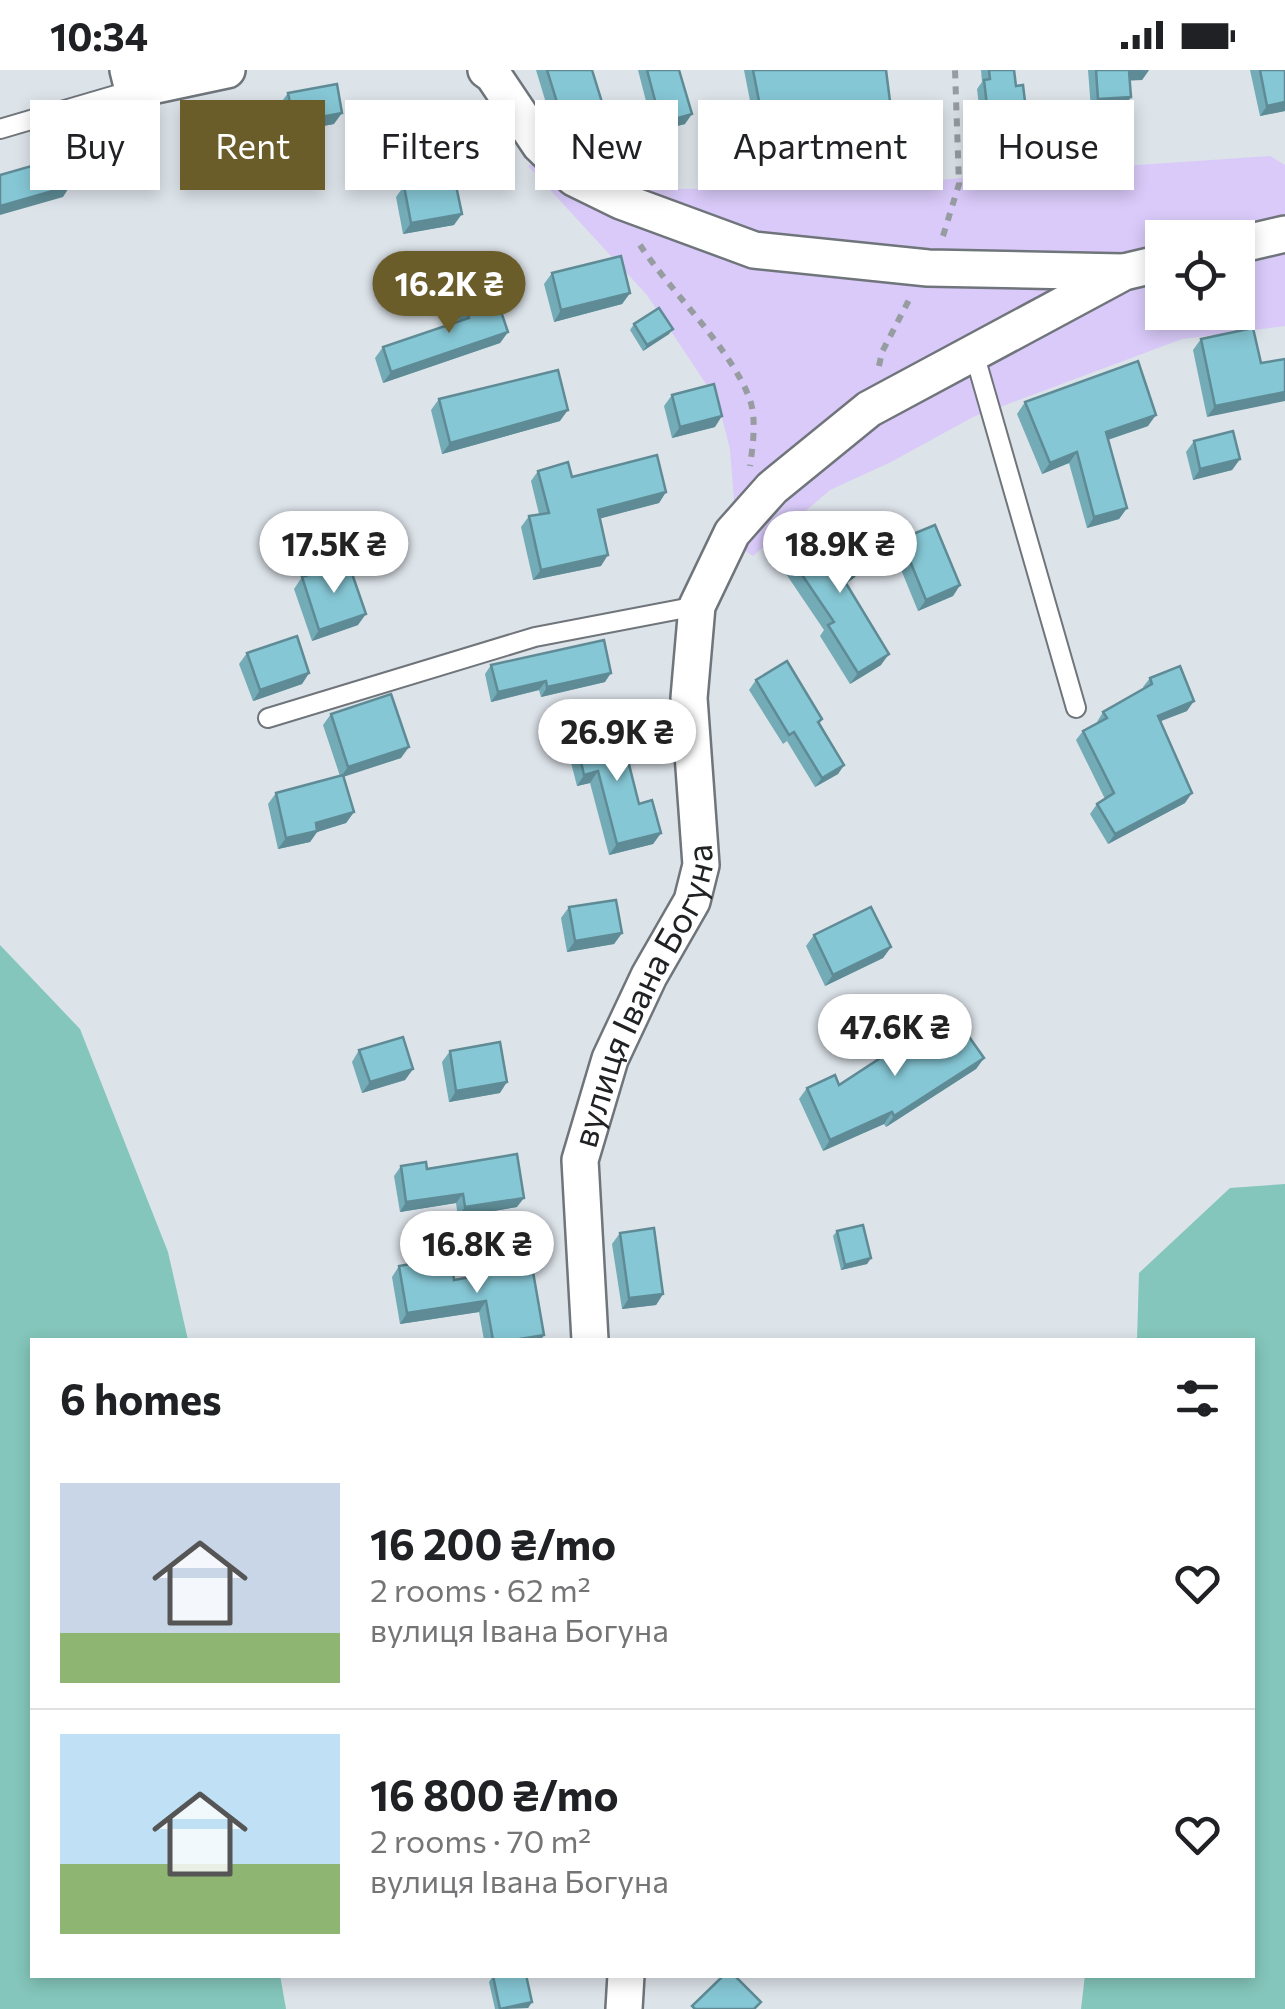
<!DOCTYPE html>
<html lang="en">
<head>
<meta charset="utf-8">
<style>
	body { margin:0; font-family:Commissioner,sans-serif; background:#f6f6f6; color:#202124; height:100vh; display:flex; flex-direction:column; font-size:38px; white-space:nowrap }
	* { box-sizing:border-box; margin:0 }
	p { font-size:32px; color:#757577 }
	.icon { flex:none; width:55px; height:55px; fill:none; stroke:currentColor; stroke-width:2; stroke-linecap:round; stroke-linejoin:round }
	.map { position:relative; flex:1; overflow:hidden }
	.details { position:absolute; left:30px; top:1268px; width:1225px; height:640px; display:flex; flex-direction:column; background:#fff; border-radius:0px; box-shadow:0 5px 15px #0003 }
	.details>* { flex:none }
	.guide { position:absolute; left:30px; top:30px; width:1225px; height:90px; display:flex; gap:20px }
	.fabs { position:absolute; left:1145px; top:150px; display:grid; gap:20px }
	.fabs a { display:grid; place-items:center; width:110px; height:110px; border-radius:0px; background:#fff; box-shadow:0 5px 15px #0003; font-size:50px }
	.price { position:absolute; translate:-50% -85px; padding:0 22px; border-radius:35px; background:#fff; color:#222; font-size:32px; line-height:65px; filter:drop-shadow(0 2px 5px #0008) }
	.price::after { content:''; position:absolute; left:50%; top:60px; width:30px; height:22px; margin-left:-15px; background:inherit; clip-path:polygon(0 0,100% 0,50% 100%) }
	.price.current { background:#6b5d2a; color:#fff }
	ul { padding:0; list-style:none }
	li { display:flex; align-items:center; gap:30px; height:250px; padding:0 30px }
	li+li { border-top:2px solid #e0e0e0 }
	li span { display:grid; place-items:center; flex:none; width:280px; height:200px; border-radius:0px; color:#555 }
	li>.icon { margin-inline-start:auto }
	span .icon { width:120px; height:120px; fill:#fffc; stroke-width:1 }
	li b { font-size:42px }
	h2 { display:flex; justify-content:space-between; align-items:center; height:120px; padding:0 30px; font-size:42px }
	.pill { padding:0 35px; border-radius:0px; background:#fff; box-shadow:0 5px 15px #0003; font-size:35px; line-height:90px }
	.pill.current { background:#6b5d2a; color:#fff }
	.status { display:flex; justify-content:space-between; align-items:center; height:70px; padding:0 50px; background:#fff; direction:ltr }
	.status svg { height:28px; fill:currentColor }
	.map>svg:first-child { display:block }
</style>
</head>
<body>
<div class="status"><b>10:34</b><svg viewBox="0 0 49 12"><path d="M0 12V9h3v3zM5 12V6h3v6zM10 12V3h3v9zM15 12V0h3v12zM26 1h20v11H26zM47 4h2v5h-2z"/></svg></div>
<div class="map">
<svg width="1285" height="1939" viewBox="0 0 1285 1939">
	<rect width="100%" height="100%" fill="#dce3e9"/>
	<path fill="#d9caf9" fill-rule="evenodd" d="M 556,82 L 670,119 L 851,118 L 1004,104 L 1270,86 L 1285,95 L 1285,256 L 1182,269 L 973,347 L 891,392 L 830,420 L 753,486 L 724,467 L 734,430 L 730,379 L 718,332 L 647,225 L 528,96 ZM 1162,168 L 1238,168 L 1238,242 L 1162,242 Z"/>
	<g fill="#84c6bb">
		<polygon points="0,875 80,959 168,1182 188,1270 32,1270 32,1905 280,1905 286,1939 0,1939"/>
		<polygon points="1285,1114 1285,1939 1081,1939 1085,1905 1252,1905 1252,1270 1137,1270 1139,1203 1230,1118"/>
	</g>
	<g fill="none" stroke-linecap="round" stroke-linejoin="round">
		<g stroke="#6f757a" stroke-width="22">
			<g id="service">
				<polyline points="0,59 133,20"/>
				<polyline points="974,283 1076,638"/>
				<polyline points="268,648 535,567 697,536"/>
			</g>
		</g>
		<g stroke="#6f757a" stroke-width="40">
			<g id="minor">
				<polyline points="128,0 133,20 227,0"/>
				<polyline points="486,0 493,5 540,75 574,108 621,131 754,180 928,198 1123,202"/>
				<polyline points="1238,175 1285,164"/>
				<path id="s1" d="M 590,1270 L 580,1090 L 610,989 L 649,906 L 692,831 L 701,795 L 689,628 L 697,536 L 732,463 L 772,418 L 869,339 L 1124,202 L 1162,193"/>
				<polyline points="624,1939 626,1905"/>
			</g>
		</g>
		<g stroke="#979ca1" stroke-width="6" stroke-dasharray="8 8" stroke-linecap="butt">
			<polyline points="943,166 959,114 955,0"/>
			<path d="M 640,175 C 671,222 728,275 749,327 C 757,348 753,374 750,396"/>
			<polyline points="879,296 882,282 911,226"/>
		</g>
		<use href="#service" stroke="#fff" stroke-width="18"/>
		<use href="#minor" stroke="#fff" stroke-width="35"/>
	</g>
	<g fill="#73abb7">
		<polygon points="536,0 592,0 609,55 601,66 571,76 553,56"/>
		<polygon points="638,0 679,0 685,54 654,62"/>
		<polygon points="744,0 886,0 898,94 891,104 850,108 848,88 756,103 748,47 752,41"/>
		<polygon points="981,0 1014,0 1016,16 1030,73 1023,83 985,88 977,19 982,12"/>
		<polygon points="1088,0 1149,0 1142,10 1130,10 1131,27 1124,37 1091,39"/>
		<polygon points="1250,0 1285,0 1285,41 1260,46"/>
		<polygon points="288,23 334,54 286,63 280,34"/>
		<polygon points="404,116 454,155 403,164 396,127"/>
		<polygon points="552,203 630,223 622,234 554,252 544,214"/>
		<polygon points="466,237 508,262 500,273 383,313 375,288 383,277 459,251 458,248"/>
		<polygon points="634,254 669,264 643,281 630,260"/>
		<polygon points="1201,269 1261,293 1207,347 1193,280"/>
		<polygon points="672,325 715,357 672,368 664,336"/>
		<polygon points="439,329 560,351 442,384 431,340"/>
		<polygon points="1025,332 1148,356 1108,370 1127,438 1119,449 1087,458 1069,393 1042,404 1017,344"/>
		<polygon points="1194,371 1240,389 1232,400 1193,410 1186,382"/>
		<polygon points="538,401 572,407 666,422 659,433 600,448 601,496 533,510 521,457 529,446 539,444 531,411"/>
		<polygon points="901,469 960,515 953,526 918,541 893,480"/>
		<polygon points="790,487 855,507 846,514 881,595 850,614 820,566 824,560 782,498"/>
		<polygon points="302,507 358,555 312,571 294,519"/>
		<polygon points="247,583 309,603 302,614 253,631 239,594"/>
		<polygon points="491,595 605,612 541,627 539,620 491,632 485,604"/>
		<polygon points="1150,608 1187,641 1160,651 1185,733 1108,774 1090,744 1097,734 1105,729 1076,670 1083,661 1097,653 1097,652 1103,642 1144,619 1143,617"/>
		<polygon points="756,610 822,649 820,653 844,695 838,704 815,717 787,671 783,674 749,620"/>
		<polygon points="331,644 401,688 344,706 354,742 346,753 317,762 310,772 278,779 268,734 276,723 340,706 323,655"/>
		<polygon points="575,666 639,734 661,763 653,774 609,785 590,713 577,716 567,677"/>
		<polygon points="569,837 622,863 614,874 567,882 561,848"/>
		<polygon points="814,865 891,877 883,888 825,916 806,876"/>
		<polygon points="940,957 984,988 976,999 886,1057 884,1054 823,1081 799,1029 807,1018 839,1015"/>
		<polygon points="359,980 413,999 405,1010 362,1023 352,992"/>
		<polygon points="450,981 500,1023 449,1032 442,992"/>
		<polygon points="401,1096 427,1099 517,1137 458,1147 456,1133 400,1142 394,1106"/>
		<polygon points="837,1161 871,1188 867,1194 841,1200 833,1166"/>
		<polygon points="620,1163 663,1224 656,1235 622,1239 612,1174"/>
		<polygon points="399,1196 454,1210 532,1196 541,1270 484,1270 479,1242 400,1254 392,1207"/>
		<polygon points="493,1906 532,1932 528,1938 495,1939 489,1912"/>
	</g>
	<g fill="#5e8b95">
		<polygon points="1149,0 1142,10 1122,11 1129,1"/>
		<polygon points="1131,27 1124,37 1091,39 1098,29"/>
		<polygon points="1285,32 1285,41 1260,46 1267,36"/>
		<polygon points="342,43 334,54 286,63 294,52"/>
		<polygon points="692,44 685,54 654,62 661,53"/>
		<polygon points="609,55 601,66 571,76 579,64"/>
		<polygon points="1030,73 1023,83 985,88 992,78"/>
		<polygon points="855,78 848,88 756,103 764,92"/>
		<polygon points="898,94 891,104 850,108 857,98"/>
		<polygon points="70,116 63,127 0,145 0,136"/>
		<polygon points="462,144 454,155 403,164 411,153"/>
		<polygon points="630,223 622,234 554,252 561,240"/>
		<polygon points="673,259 669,264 643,281 647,275"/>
		<polygon points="508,262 500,273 383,313 391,302"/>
		<polygon points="1285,322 1285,331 1207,347 1215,336"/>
		<polygon points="568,340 560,351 442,384 450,373"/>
		<polygon points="1156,345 1148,356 1098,373 1106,362"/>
		<polygon points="722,346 715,357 672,368 680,357"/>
		<polygon points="1077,382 1069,393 1042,404 1050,393"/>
		<polygon points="1240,389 1232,400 1193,410 1200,399"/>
		<polygon points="666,422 659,433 591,451 598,440"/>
		<polygon points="1127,438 1119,449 1087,458 1094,447"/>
		<polygon points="608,485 601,496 533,510 541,500"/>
		<polygon points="863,496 855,507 836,521 844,510"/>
		<polygon points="960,515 953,526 918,541 926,530"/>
		<polygon points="366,544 358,555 312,571 319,560"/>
		<polygon points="889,584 881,595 850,614 858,603"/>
		<polygon points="309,603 302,614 253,631 260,620"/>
		<polygon points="611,603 605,612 541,627 547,617"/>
		<polygon points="546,611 539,620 491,632 498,622"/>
		<polygon points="1194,631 1187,641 1151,655 1158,646"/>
		<polygon points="409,677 401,688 340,708 348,697"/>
		<polygon points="844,695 838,704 815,717 822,708"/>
		<polygon points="598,701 590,713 577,716 584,705"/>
		<polygon points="1192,723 1185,733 1108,774 1115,764"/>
		<polygon points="354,742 346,753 317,762 310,772 278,779 286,768 316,753"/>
		<polygon points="661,763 653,774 609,785 617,774"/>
		<polygon points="622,863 614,874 567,882 575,871"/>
		<polygon points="891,877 883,888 825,916 833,905"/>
		<polygon points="984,988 976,999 886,1057 894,1046"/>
		<polygon points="413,999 405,1010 362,1023 370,1012"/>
		<polygon points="507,1012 500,1023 449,1032 456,1021"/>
		<polygon points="892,1042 884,1054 823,1081 830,1070"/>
		<polygon points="463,1124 456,1133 400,1142 406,1132"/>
		<polygon points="524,1128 517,1137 458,1147 465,1137"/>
		<polygon points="871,1188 867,1194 841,1200 845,1195"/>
		<polygon points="663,1224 656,1235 622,1239 629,1228"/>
		<polygon points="486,1231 479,1242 400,1254 407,1243"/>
		<polygon points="544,1265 541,1270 514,1270"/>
		<polygon points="532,1932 528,1938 500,1939"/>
	</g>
	<g fill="#86c7d5" stroke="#5e8b95" stroke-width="2.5">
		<polygon points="547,0 592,0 609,55 579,64 561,45"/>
		<polygon points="647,0 679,0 692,44 661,53"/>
		<polygon points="753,0 886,0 898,94 857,98 855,78 764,92 755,37 760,36"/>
		<polygon points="989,0 1014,0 1016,16 1023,15 1030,73 992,78 984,10 990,9"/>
		<polygon points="1096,0 1142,0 1129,1 1131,27 1098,29"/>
		<polygon points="1260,0 1285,0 1285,32 1267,36"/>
		<polygon points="337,14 342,43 294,52 288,23"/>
		<polygon points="63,87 70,116 0,136 0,105"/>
		<polygon points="454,106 462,144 411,153 404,116"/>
		<polygon points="621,186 630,223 561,240 552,203"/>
		<polygon points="496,227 508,262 391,302 383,277 469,248 466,237"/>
		<polygon points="659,238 673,259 647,275 634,254"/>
		<polygon points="1253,258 1261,293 1285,289 1285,322 1215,336 1201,269"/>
		<polygon points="1138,291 1156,345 1106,362 1127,438 1094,447 1077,382 1050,393 1025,332"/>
		<polygon points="558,300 568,340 450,373 439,329"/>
		<polygon points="714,314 722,346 680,357 672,325"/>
		<polygon points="1233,361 1240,389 1200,399 1194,371"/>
		<polygon points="657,385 666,422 598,440 608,485 541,500 529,446 549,443 538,401 568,392 572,407"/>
		<polygon points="935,455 960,515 926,530 901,469"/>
		<polygon points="836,456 863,496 844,510 889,584 858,603 828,555 834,552 790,487"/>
		<polygon points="348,492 366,544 319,560 302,507"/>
		<polygon points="297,566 309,603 260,620 247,583"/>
		<polygon points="604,570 611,603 547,617 546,611 498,622 491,595"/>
		<polygon points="787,591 822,649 818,652 844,695 822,708 794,662 789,665 756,610"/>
		<polygon points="1180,596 1194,631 1158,646 1192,723 1115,764 1097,734 1114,723 1083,661 1107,648 1103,642 1152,614 1150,608"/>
		<polygon points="391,624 409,677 348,697 331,644"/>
		<polygon points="619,655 639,734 652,730 661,763 617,774 598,701 584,705 575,666"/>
		<polygon points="343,705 354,742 316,753 317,761 286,768 276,723"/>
		<polygon points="616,830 622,863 575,871 569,837"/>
		<polygon points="871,837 891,877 833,905 814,865"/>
		<polygon points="955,947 984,988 894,1046 892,1042 830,1070 807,1018 835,1005 839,1015 937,951 940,957"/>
		<polygon points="403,967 413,999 370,1012 359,980"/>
		<polygon points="500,972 507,1012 456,1021 450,981"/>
		<polygon points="517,1084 524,1128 465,1137 463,1124 406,1132 401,1096 426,1092 427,1099"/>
		<polygon points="863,1155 871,1188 845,1195 837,1161"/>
		<polygon points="654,1158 663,1224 629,1228 620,1163"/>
		<polygon points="451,1187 454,1210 532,1196 544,1265 514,1270 493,1270 486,1231 407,1243 399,1196"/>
		<polygon points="498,1905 526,1905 532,1932 500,1939 493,1906"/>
		<polygon points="724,1905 734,1905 761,1932 754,1939 695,1939 692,1936"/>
	</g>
	<g text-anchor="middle" stroke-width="8" stroke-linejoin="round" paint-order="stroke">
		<g font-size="35" fill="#202224" stroke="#fff">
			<text dy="12" stroke="none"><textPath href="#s1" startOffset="358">вулиця Івана Богуна</textPath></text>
		</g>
	</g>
</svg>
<div class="fabs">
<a><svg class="icon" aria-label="locate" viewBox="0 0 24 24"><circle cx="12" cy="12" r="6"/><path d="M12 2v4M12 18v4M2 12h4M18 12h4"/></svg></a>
</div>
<b class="price current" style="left:449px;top:266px">16.2K ₴</b>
<b class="price" style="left:334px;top:526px">17.5K ₴</b>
<b class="price" style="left:840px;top:526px">18.9K ₴</b>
<b class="price" style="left:617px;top:714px">26.9K ₴</b>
<b class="price" style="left:895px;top:1009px">47.6K ₴</b>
<b class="price" style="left:477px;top:1226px">16.8K ₴</b>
<div class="guide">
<a class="pill">Buy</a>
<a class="pill current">Rent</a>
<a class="pill">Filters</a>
<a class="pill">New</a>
<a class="pill">Apartment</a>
<a class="pill">House</a>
</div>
<section class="details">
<h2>6 homes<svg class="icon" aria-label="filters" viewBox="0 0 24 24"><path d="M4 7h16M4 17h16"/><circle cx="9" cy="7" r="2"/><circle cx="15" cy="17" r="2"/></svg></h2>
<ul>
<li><span style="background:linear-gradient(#c9d6e8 75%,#8fb573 0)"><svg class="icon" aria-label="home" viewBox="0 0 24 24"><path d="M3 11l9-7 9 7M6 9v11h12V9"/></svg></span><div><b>16 200 ₴/mo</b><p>2 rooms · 62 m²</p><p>вулиця Івана Богуна</p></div><svg class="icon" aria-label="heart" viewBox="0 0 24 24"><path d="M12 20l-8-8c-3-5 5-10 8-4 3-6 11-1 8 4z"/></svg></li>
<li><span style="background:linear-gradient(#bfe0f5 65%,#8fb573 0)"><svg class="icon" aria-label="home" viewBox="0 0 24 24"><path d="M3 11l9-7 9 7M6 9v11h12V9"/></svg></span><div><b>16 800 ₴/mo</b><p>2 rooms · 70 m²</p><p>вулиця Івана Богуна</p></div><svg class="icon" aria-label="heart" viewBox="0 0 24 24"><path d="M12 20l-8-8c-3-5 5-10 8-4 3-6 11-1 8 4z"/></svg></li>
</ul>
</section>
</div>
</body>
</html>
